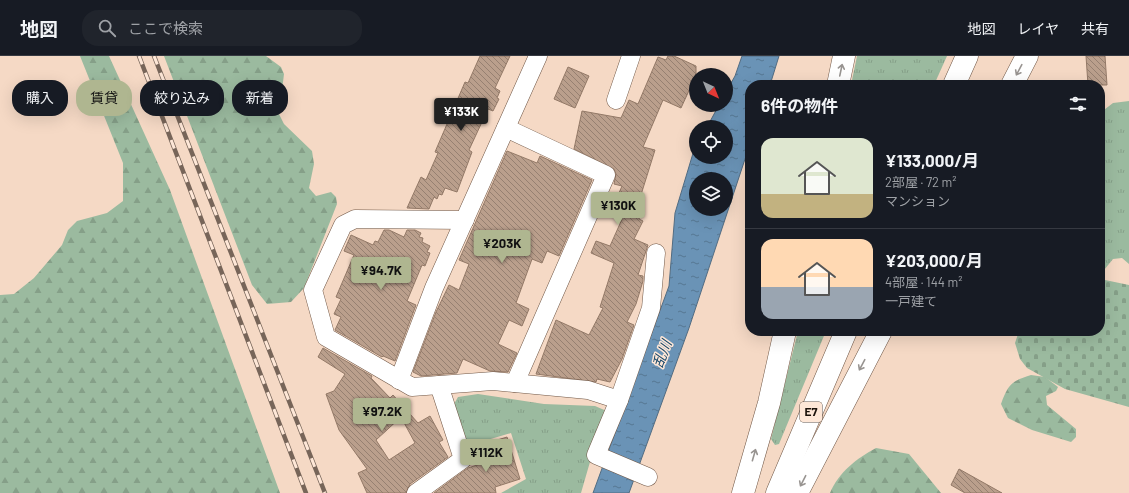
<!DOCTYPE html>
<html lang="ja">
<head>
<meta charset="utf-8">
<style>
	body { margin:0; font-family:Barlow,"Noto Sans JP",sans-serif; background:#20242c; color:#f1f3f6; height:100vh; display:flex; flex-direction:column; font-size:15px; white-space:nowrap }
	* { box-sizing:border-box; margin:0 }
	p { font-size:13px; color:#9ea1a6 }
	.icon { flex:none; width:22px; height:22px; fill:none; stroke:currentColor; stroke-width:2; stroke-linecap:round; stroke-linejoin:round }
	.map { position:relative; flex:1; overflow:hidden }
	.side { position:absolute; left:745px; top:24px; width:360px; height:256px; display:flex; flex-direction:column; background:#171b24; border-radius:16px; box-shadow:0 4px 16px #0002 }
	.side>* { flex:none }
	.top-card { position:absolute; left:12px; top:24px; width:380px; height:36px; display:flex; gap:8px }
	.needle { width:26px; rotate:137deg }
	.tools { position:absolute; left:689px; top:12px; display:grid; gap:8px }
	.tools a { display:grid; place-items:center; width:44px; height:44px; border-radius:50%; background:#171b24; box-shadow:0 4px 16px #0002; font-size:20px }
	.price { position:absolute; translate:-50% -34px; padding:0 9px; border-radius:4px; background:#afb690; color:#111; font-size:13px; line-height:26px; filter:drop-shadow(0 1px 2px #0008) }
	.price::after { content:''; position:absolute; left:50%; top:24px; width:12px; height:9px; margin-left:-6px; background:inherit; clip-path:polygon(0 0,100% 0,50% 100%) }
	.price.on { background:#222; color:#fff }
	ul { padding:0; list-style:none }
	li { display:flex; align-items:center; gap:12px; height:100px; padding:0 16px }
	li+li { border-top:1px solid #363941 }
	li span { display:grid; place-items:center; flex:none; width:112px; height:80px; border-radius:12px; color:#555 }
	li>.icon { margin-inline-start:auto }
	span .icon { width:48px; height:48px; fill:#fffc; stroke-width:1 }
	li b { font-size:17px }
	h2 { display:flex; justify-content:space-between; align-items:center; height:48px; padding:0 16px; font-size:17px }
	.chip { padding:0 14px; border-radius:16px; background:#171b24; box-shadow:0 4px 16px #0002; font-size:14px; line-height:36px }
	.chip.on { background:#afb690; color:#111 }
	header { display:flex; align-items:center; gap:24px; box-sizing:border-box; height:56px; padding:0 20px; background:#171b24; border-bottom:1px solid #363941 }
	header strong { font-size:19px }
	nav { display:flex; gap:22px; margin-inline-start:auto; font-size:14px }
	.search { width:280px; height:36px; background:#20242c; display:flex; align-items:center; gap:10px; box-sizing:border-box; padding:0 14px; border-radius:16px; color:#9ea1a6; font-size:15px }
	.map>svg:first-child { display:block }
</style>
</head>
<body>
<header>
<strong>地図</strong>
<div class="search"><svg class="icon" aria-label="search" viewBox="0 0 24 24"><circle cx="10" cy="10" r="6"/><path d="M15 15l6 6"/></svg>ここで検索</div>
<nav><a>地図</a><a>レイヤ</a><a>共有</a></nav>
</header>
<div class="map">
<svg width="1129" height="437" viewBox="0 0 1129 437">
	<defs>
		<pattern id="grass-tufts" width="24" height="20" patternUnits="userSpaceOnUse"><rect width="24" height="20" fill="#9bba9f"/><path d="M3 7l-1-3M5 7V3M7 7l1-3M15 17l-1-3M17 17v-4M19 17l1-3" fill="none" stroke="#859f88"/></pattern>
		<pattern id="forest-firs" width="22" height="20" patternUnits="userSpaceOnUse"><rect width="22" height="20" fill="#9bba9f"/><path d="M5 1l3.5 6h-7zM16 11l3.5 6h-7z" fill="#859f88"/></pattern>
		<pattern id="cemetery-stones" width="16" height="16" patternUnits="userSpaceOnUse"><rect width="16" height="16" fill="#9bba9f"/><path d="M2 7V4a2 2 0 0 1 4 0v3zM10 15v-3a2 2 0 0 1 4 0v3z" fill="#859f88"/></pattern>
		<pattern id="water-ripples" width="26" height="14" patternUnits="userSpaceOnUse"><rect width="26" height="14" fill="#6a93b6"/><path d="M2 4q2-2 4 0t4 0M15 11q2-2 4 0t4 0" fill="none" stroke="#567792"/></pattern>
		<pattern id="building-back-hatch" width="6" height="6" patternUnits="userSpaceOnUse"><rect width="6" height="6" fill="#ba9f8c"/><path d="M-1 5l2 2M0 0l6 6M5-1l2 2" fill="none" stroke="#968071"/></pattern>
	</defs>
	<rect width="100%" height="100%" fill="#f5d9c5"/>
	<g fill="url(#grass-tufts)">
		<polygon points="857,0 947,0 934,29 851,29"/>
		<polygon points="1129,45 1129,208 1122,202 1113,203 1100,219 1100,57 1113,47"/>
		<polygon points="798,275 826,275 779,388 775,389 771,383"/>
		<polygon points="478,338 544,348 595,350 609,356 592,399 581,437 501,437 526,423 511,377 467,390 454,348 458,341"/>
	</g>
	<g fill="url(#forest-firs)">
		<polygon points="80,0 109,0 170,134 280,437 0,437 0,239 14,238 34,222 62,189 68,174 77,165 107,157 123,145 123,107"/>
		<polygon points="164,0 266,0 281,11 284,18 279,58 284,68 312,95 314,108 309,132 316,140 331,136 336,141 337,148 304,232 291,246 267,248 252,229"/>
		<path d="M 1031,319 L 1045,321 L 1058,331 L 1056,335 L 1046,340 L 1047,349 L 1076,373 L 1076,381 L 1071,386 L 1032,374 L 1008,362 L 1001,348 C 1008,329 1011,325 1031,319 Z"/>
		<path d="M 876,392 L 909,398 L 941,437 L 830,437 C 838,417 857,402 876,392 Z"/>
	</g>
	<polygon fill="url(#cemetery-stones)" points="1105,224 1129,229 1129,351 1065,333 1027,312 1020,303 1015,287 1019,275 1100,275 1100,226"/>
	<path fill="url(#water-ripples)" stroke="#526c82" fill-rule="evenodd" d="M 742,0 L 779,0 L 770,29 L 750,29 L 750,88 L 689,272 L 629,437 L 593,437 L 669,230 L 675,157 L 694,94 L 696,90 L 696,101 L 726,101 L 726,71 L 707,71 L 719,49 L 726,49 L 726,36 L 735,20 ZM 696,123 L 726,123 L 726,153 L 696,153 Z"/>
	<g fill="url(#building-back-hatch)" stroke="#937967" fill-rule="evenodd">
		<polygon points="480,0 510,0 495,32 500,35 497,42 499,43 493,55 488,53 469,94 472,96 457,136 445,132 442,139 439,138 437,143 434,141 429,153 407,152 421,121 426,124 438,97 435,96 465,26 468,27"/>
		<polygon points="668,0 674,0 696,10 696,30 692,28 681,52 663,44 643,91 655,94 640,142 643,143 638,154 641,155 639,163 643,165 634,183 648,189 638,219 643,220 643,225 636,248 627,266 634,269 622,303 610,326 597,323 596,326 536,318 556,264 589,279 603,252 600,251 614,207 591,197 596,185 610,190 627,152 615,146 622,130 614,128 616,118 614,113 574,93 582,55 621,62 629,44 638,48 658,1 666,4"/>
		<polygon points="1086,0 1105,0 1107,29 1088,29"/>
		<polygon points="568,11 589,20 575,52 554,43"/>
		<polygon points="507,95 537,107 540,100 592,124 559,200 547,195 542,207 532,203 516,247 529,253 522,270 509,264 498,288 517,297 508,316 490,315 463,303 457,317 421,320 413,316 436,256 449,229 459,234 469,208 459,204"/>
		<polygon points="384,174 389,174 404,181 407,174 415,174 421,177 419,181 423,182 422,186 430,190 427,196 430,197 425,210 422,209 407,245 416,249 395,305 383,300 382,301 335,274 341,261 334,258 341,243 336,241 354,199 344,195 351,179 373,189 375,185 378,186"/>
		<path d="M 323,292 L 372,320 L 371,322 L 390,342 L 393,339 L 418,367 L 430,360 L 443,384 L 439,386 L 448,401 L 410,428 L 406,437 L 367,437 L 358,417 L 367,413 L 339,374 L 326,338 L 334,335 L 345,318 L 318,301 ZM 401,361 L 415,387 L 389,404 L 376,384 Z"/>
		<polygon points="507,381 520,423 495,431 496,437 434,437 468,412 496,403 491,386"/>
		<polygon points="959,413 1002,437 965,437 951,429"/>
	</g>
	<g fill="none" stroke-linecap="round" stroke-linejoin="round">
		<g stroke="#705746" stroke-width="19">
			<g id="street">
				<polyline points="616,44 631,0"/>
				<polyline points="506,72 606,119 515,327"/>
				<polyline points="465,164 355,163 343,169 313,234 326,281 412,331 493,325 588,334 619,344"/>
				<polyline points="399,324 434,232 538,0"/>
				<polyline points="648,421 596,399 619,344 651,252 656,197"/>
				<polyline points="416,437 463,403 439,329"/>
			</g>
		</g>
		<g stroke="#705746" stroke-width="23">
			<g id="highway">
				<polyline points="838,29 844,0"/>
				<polyline points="954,29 967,0"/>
				<polyline points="1012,29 1027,0"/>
				<polyline points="743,437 769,347 785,275"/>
				<polyline points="777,437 846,275"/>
				<polyline points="797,437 881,275"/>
			</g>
		</g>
		<use href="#street" stroke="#fff" stroke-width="18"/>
		<use href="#highway" stroke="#fff" stroke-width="22"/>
		<g stroke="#776559" stroke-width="4.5">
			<g id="rail">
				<polyline points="139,0 306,437"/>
				<polyline points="154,0 325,437"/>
			</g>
		</g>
		<use href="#rail" stroke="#fee7d7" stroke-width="3" stroke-dasharray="9" stroke-linecap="butt"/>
	</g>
	<defs><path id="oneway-shaft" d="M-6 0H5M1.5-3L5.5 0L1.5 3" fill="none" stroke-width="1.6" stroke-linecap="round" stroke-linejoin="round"/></defs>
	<g stroke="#989491">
		<use href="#oneway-shaft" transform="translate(841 14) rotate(-78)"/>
		<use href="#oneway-shaft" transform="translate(1019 14) rotate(118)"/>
		<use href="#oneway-shaft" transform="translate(862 309) rotate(118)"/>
		<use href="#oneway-shaft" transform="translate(754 399) rotate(-74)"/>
		<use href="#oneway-shaft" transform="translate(803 425) rotate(117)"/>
	</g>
	<g text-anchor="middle" stroke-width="3" stroke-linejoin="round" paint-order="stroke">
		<rect fill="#fee7d7" stroke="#5f5148" stroke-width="1" x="800" y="346" width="22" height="20" rx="3"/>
		<g font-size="12" font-weight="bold" fill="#1b110a">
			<text x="811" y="360">E7</text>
		</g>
		<g font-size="14" font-style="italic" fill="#154669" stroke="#fee7d7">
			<text transform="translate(662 298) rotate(-69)" y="5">乱川</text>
		</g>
	</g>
</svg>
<div class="tools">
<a><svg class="needle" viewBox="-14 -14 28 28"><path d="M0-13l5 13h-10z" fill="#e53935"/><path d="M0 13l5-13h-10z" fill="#9ea1a6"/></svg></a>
<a><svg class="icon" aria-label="locate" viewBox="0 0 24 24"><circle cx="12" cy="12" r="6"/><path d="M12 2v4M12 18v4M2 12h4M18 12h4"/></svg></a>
<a><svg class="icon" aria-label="layers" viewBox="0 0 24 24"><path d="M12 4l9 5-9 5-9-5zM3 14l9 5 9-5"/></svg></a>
</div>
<b class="price on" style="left:461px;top:76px">¥133K</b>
<b class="price" style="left:618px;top:170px">¥130K</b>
<b class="price" style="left:502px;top:208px">¥203K</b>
<b class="price" style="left:381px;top:235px">¥94.7K</b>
<b class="price" style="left:382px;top:376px">¥97.2K</b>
<b class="price" style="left:486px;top:417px">¥112K</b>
<div class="top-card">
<a class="chip">購入</a>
<a class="chip on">賃貸</a>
<a class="chip">絞り込み</a>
<a class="chip">新着</a>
</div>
<section class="side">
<h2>6件の物件<svg class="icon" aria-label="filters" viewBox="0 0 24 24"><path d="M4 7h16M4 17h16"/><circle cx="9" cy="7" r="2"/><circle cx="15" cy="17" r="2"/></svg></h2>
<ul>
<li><span style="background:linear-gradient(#dfe7d0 70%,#c2b280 0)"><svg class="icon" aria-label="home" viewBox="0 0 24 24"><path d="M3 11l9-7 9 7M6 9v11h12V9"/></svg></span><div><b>¥133,000/月</b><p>2部屋 · 72 m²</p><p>マンション</p></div></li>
<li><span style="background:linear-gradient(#ffd9b3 60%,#9aa5b1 0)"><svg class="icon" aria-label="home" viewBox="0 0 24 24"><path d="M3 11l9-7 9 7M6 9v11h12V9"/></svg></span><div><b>¥203,000/月</b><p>4部屋 · 144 m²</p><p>一戸建て</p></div></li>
</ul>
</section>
</div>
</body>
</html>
